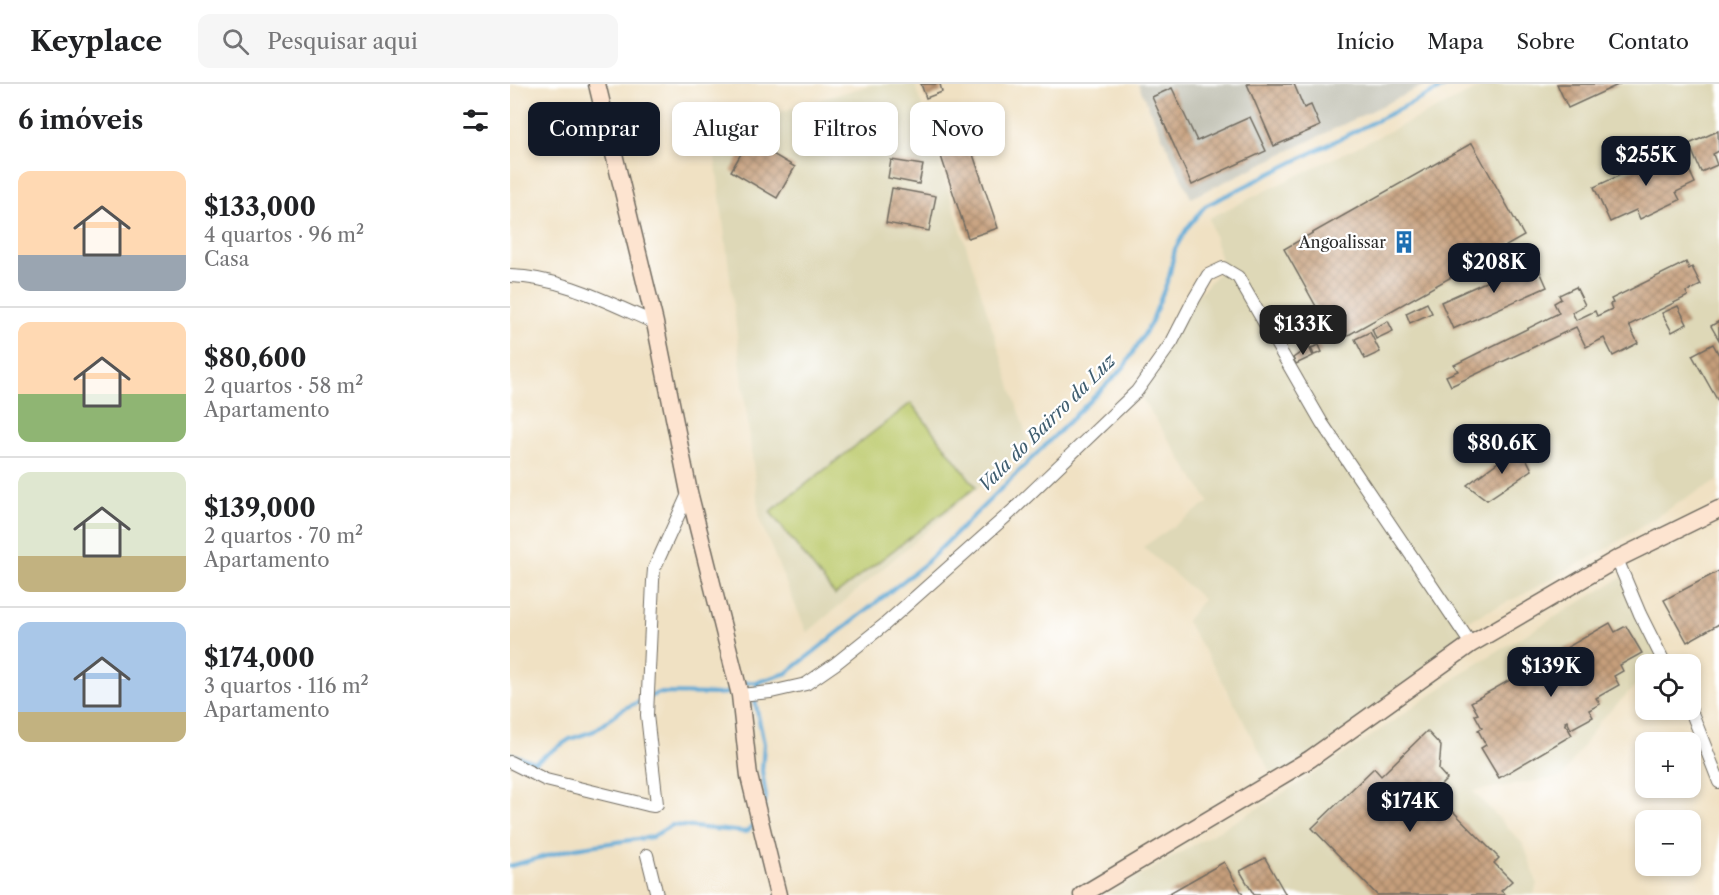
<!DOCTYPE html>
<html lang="pt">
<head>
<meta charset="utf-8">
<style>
	body { margin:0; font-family:"Libre Caslon Text",serif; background:#f6f6f6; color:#202124; height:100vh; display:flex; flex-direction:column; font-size:22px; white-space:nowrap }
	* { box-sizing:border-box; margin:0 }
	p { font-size:20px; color:#757577 }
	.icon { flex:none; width:33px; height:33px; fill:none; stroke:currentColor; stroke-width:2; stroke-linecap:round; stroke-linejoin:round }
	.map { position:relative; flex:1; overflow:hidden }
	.drawer { display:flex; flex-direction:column; background:#fff; width:510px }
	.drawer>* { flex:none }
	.guide { position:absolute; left:18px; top:18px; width:570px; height:54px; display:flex; gap:12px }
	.tools { position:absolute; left:1125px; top:570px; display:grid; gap:12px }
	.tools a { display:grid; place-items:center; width:66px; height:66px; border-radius:12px; background:#fff; box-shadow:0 3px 9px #0003; font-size:30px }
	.price { position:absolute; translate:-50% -51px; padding:0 14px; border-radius:12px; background:#111827; color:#fff; font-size:20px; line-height:39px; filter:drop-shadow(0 2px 3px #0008) }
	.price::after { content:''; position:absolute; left:50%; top:36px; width:18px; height:14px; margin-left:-9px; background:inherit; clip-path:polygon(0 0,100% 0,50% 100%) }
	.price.selected { background:#222; color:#fff }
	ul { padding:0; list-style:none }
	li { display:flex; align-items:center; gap:18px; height:150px; padding:0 18px }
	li+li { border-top:2px solid #e0e0e0 }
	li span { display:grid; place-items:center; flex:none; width:168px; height:120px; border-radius:12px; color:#555 }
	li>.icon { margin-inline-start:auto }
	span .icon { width:72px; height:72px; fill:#fffc; stroke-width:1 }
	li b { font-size:26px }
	h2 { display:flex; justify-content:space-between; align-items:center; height:72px; padding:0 18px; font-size:26px }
	.tag { padding:0 21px; border-radius:12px; background:#fff; box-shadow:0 3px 9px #0003; font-size:21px; line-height:54px }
	.tag.selected { background:#111827; color:#fff }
	header { display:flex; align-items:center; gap:36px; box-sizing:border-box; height:84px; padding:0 30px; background:#fff; border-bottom:2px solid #e0e0e0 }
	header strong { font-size:28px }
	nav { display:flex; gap:33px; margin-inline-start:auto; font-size:21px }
	.search { width:420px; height:54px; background:#f6f6f6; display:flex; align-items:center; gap:15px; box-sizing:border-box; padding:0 21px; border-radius:12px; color:#757577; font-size:22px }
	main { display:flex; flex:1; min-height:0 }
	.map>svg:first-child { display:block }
</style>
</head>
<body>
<header>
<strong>Keyplace</strong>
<div class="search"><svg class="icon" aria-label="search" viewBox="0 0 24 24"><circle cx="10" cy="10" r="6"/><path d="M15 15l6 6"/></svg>Pesquisar aqui</div>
<nav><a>Início</a><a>Mapa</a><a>Sobre</a><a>Contato</a></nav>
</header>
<main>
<section class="drawer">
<h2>6 imóveis<svg class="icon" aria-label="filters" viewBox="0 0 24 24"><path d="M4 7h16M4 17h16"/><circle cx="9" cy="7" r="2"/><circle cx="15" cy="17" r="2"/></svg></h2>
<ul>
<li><span style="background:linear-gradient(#ffd9b3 70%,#9aa5b1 0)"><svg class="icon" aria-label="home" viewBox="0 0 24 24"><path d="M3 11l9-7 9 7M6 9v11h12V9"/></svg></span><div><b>$133,000</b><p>4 quartos · 96 m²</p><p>Casa</p></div></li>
<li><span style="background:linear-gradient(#ffd9b3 60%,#8fb573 0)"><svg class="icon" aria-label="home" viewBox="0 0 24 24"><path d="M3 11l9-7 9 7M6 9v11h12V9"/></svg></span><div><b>$80,600</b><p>2 quartos · 58 m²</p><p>Apartamento</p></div></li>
<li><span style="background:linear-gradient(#dfe7d0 70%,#c2b280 0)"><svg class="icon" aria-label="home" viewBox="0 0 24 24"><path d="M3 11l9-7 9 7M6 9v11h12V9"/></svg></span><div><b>$139,000</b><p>2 quartos · 70 m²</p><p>Apartamento</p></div></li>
<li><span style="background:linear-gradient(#a9c7e8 75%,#c2b280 0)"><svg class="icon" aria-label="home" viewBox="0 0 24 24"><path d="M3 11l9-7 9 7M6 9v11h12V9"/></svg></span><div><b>$174,000</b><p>3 quartos · 116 m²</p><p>Apartamento</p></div></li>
</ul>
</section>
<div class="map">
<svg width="1209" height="811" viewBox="0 0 1209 811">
	<defs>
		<pattern id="building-cross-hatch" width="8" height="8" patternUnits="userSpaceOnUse" patternTransform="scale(1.5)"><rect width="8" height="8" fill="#c69f7b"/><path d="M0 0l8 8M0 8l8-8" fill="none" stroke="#a18265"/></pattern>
	</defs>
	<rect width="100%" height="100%" fill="#fff"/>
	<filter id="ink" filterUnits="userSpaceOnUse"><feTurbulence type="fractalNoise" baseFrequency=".0167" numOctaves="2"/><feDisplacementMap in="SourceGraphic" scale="12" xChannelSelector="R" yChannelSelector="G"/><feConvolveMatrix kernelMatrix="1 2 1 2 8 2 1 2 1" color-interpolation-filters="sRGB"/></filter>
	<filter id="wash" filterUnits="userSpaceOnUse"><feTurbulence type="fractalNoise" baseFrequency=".008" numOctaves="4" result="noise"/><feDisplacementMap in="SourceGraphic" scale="24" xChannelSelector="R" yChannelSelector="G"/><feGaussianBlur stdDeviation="1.35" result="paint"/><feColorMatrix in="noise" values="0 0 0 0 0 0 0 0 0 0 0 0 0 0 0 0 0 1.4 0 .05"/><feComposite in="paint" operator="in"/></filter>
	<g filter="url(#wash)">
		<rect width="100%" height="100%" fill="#f0e1c3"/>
		<g fill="#ded8b7">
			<polygon points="363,0 405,0 519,360 297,549 250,437 202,48"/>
			<polygon points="978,0 1209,0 1209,396 1173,416 1100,463 1012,511 949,541 961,560 765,697 708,589 676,537 693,515 633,463 699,418 627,307 684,215 713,184 699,134"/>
			<polygon points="1114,492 1152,575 1147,580 1136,580 1135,592 1089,638 1052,693 963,707 1014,761 1027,799 1024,811 597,811 755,720 841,666 969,578"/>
		</g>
		<polygon fill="#c5c5b8" points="628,0 917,0 681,114"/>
		<polygon fill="#bbc96b" stroke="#737a4b" stroke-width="1.5" points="401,319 466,403 325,511 260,428"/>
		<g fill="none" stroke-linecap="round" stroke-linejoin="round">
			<g stroke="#5ca8d5" stroke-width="4">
				<polyline points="233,599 248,598"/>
				<polyline points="0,670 25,678 60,655 84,647 113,625 148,609 210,610 222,608 223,606"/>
				<polyline points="254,724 256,713 252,687 254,660 245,617 248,598 277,589 416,479 614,283 641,239 659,193 665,165 677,144 695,122 940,0"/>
				<polyline points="0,782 65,764 142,753 162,741 236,748 246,738"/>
			</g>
		</g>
		<g id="blocks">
			<g fill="url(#building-cross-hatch)">
				<polygon points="411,0 430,0 432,8 416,14"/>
				<polygon points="737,0 784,0 794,24 801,21 810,42 764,62"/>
				<polygon points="1047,0 1110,0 1058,24"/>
				<polygon points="662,4 687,57 740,33 756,67 682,101 642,13"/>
				<polygon points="451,35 488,144 458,154 422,45"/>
				<polygon points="1208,47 1209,67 1203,70 1207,81 1191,88 1179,60"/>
				<polygon points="239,56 285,83 267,114 221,87"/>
				<polygon points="962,59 1014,152 826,258 774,165"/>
				<polygon points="1169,64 1185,99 1166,108 1170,116 1130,135 1126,126 1100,138 1084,103"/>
				<polygon points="381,76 413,81 409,100 378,94"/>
				<polygon points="382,104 426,112 419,147 376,139"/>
				<polygon points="1025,176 1037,203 943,245 931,218"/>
				<polygon points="1176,178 1179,185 1182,183 1191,201 1176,208 1178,212 1119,241 1128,259 1103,272 1094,254 1076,263 1066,243 941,302 936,292 948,287 944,281 1049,229 1044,219 1051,215 1049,211 1066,203 1075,221 1062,228 1066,236 1085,227 1087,232 1102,225 1100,220 1103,219 1101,215"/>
				<polygon points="917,219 922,229 900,239 896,229"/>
				<polygon points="1168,222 1177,240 1162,248 1152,229"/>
				<polygon points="878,237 883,247 866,255 862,245"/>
				<polygon points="1209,237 1209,256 1201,242"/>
				<polygon points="860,248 870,268 855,275 845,255"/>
				<polygon points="1203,260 1209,271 1209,319 1182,271"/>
				<polygon points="809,261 812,268 804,271 801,264"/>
				<polygon points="799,263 803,272 786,280 783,274"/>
				<polygon points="1010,362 1022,386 977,416 957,401"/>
				<polygon points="1209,487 1209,540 1177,558 1154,516"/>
				<polygon points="1100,539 1105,548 1116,542 1132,569 1110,581 1113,587 1104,592 1109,601 1086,614 1090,620 1079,626 1083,633 1061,645 1057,637 1055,639 1062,651 989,694 971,664 976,661 968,646 972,644 965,631 968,630 961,618"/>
				<polygon points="917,647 931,662 929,686 937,695 924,708 989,774 984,779 1002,797 991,807 996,811 867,811 802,744 864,684 871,692"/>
				<polygon points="755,774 776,811 744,811 730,787"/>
				<polygon points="714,778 733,811 656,811"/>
			</g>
		</g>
	</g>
	<g filter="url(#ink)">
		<use href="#blocks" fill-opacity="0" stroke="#706b60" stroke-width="1.5"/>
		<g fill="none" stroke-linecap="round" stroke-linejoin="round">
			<g stroke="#706b60" stroke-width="14">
				<g id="street">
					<path d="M 0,192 C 51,193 99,219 145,239"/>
					<polyline points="1107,475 1130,530 1155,580"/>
					<polyline points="230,611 261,608 296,600 325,580 374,541 501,428 627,307 662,258 684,215 698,191 713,184 728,193 812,339 961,560"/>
					<polyline points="1180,624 1209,698"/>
					<polyline points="0,678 36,696 138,721 144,722 147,720 137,631 143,497 144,485 179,408"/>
					<polyline points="137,771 147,811"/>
				</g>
			</g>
			<g stroke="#706b60" stroke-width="19">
				<g id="secondary">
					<polyline points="87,0 145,239 179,408 230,611 239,692 268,811"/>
					<polyline points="572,811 800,675 961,560 1107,475 1209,425"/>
				</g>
			</g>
			<use href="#street" stroke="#fff" stroke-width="12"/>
			<use href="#secondary" stroke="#fde4d0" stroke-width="16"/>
		</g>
	</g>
	<defs>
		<g id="building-bare" transform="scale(1.8)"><path d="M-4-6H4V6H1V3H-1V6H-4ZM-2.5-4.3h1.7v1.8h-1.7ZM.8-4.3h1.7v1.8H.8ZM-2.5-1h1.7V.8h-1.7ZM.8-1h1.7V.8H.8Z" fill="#1f6fb2" stroke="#fff" stroke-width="2.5" paint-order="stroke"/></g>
	</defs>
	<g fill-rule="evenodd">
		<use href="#building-bare" x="894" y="158"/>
	</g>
	<g text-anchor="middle" stroke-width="4.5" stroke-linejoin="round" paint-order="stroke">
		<g font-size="16" fill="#2b2b2b" stroke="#fff" text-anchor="end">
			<text x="876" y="164">Angoalissar</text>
		</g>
		<g font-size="18" font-style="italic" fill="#3f5d6f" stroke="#fff">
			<text transform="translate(537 339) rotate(-45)" y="6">Vala do Bairro da Luz</text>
		</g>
	</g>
</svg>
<div class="tools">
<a><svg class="icon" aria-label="locate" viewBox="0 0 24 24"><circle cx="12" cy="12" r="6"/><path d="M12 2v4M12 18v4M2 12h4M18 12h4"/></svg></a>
<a>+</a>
<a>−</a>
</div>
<b class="price" style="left:1136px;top:103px">$255K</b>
<b class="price" style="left:984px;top:210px">$208K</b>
<b class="price selected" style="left:793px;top:272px">$133K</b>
<b class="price" style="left:992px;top:391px">$80.6K</b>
<b class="price" style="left:1041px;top:614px">$139K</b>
<b class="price" style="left:900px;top:749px">$174K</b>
<div class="guide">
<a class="tag selected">Comprar</a>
<a class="tag">Alugar</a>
<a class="tag">Filtros</a>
<a class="tag">Novo</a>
</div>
</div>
</main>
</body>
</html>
